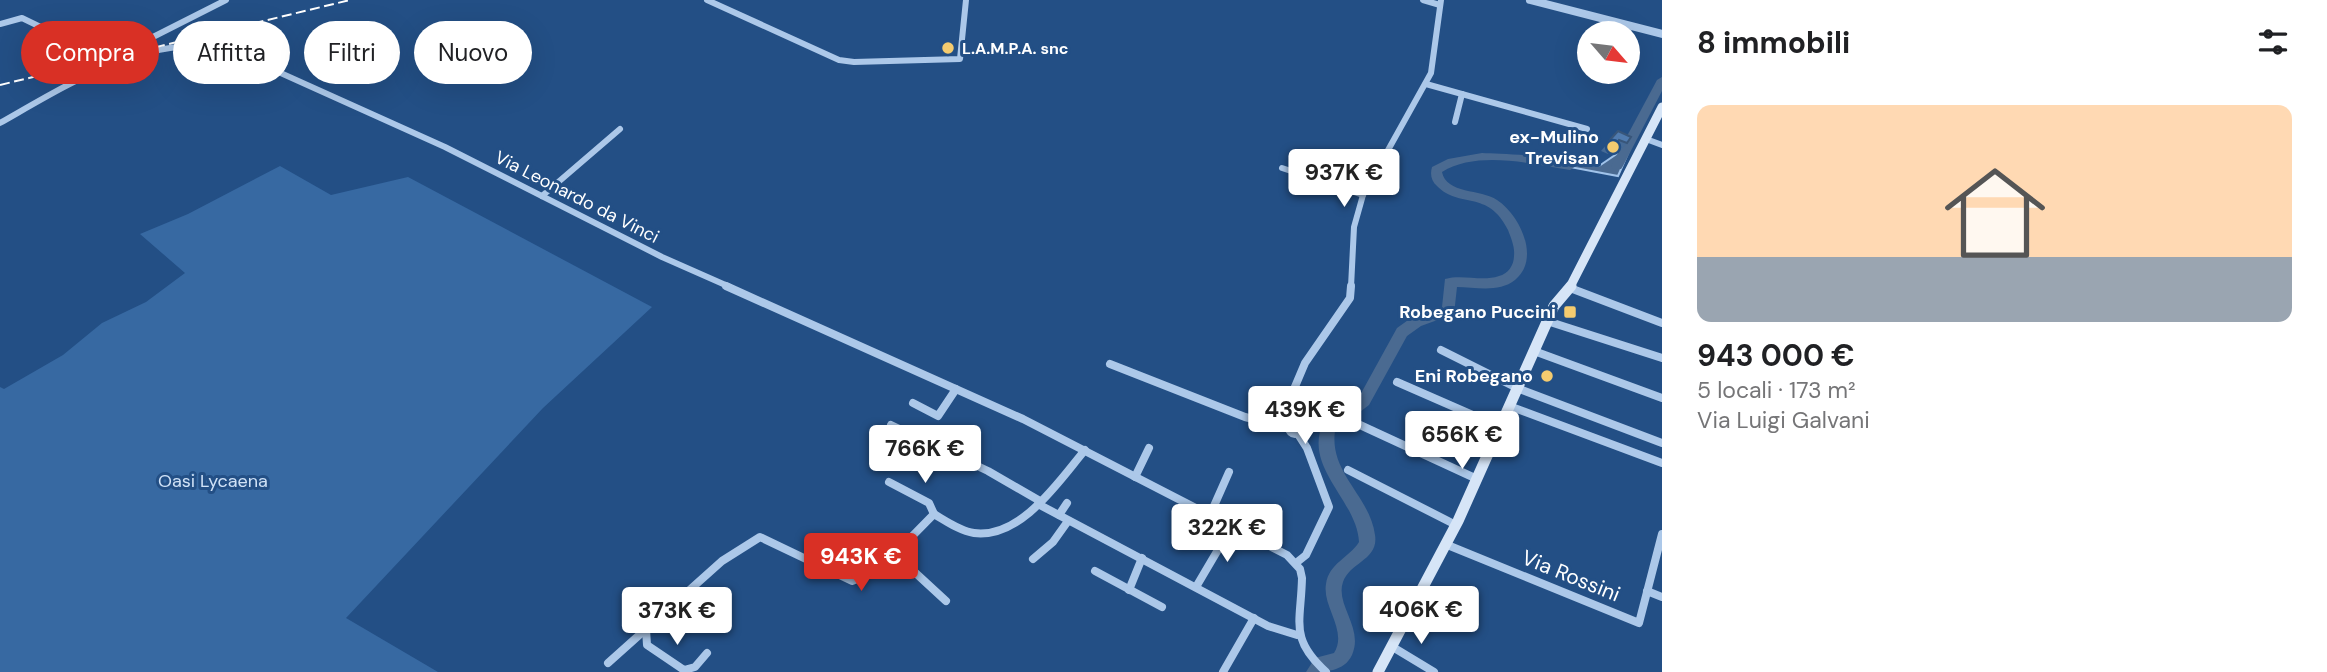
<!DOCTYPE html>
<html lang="it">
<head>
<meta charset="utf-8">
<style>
	body { margin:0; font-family:"DM Sans",sans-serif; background:#f6f6f6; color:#202124; height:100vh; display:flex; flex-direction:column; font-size:26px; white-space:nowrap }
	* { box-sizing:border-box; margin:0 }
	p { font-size:23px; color:#757577 }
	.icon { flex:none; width:38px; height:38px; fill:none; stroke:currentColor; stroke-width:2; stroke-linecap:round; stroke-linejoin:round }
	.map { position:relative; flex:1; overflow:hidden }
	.sheet { display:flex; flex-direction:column; background:#fff; width:665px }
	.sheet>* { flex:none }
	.top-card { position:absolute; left:21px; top:21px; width:665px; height:63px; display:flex; gap:14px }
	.needle { width:46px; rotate:118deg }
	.tools { position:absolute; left:1577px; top:21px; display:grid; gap:14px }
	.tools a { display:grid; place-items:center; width:63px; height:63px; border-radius:50%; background:#fff; box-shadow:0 7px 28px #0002; font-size:35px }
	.price { position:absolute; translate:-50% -60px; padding:0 16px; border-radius:7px; background:#fff; color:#222; font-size:23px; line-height:46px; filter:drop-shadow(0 2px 4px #0008) }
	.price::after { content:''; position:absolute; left:50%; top:42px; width:21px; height:16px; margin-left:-10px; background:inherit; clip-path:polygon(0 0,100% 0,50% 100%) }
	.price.on { background:#d93025; color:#fff }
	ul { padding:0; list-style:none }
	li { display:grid; align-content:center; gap:14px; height:371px; padding:0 35px }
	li+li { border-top:2px solid #e0e0e0 }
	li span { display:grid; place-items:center; height:217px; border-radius:14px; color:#555 }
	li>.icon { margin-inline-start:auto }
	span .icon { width:126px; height:126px; fill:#fffc; stroke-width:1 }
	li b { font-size:30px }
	h2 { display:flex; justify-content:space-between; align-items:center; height:84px; padding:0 35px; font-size:30px }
	.tag { padding:0 24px; border-radius:32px; background:#fff; box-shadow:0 7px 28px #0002; font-size:24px; line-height:63px }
	.tag.on { background:#d93025; color:#fff }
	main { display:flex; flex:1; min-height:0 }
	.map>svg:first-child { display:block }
</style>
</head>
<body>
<main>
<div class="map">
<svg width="1662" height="672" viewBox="0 0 1662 672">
	<rect width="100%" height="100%" fill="#234f85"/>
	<polygon fill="#3769a2" points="280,166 331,195 408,177 652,307 543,408 346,618 438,672 0,672 0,387 4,389 63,355 102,323 146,302 185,273 140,234 188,214"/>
	<polygon fill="#4a6a91" stroke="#a0c3ea" stroke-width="2" points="1624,149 1629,151 1618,176 1554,164 1554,161 1599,166"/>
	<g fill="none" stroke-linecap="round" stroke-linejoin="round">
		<g fill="#4a6a91" fill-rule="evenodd">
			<polygon points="1662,77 1662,91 1623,166 1621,169 1613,169 1611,166 1657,80"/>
			<path d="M 1482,153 C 1501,154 1563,155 1576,166 L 1570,170 C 1531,164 1478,150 1442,172 C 1446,194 1481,189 1497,200 C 1520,215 1541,259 1515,280 C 1499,293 1475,287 1457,287 L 1454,314 L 1421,326 L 1407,336 L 1369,405 L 1335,431 C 1329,473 1370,496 1375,535 C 1379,560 1350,562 1343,582 C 1335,605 1364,628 1352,655 C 1344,672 1325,672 1306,672 L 1315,658 L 1334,653 C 1348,631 1322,607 1326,584 C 1329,563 1349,558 1359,542 C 1357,500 1303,468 1323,423 L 1359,397 L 1397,328 L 1411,318 L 1442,307 L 1445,279 C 1463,274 1482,282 1499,276 C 1508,274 1514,265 1514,256 C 1515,247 1511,238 1508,230 C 1488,189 1459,209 1437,186 C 1431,181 1430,174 1432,167 L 1448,159 Z"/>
		</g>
		<g stroke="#acc8e9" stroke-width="6">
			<polyline points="707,0 839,60 854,62 960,59 966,0"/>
			<polyline points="1423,0 1440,5"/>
			<polyline points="0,24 22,18 92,52 151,39"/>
			<polyline points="120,62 151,38 226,0"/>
			<polyline points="1426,84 1587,129"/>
			<polyline points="1455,122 1462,94"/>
			<path d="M 0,123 C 67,85 143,36 223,47 L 445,147 L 662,257 L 730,287"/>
			<polyline points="1646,139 1662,145"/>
			<polyline points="1282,168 1363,195"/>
			<polyline points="542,196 620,129"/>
			<polyline points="1351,287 1354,227 1363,195 1431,73 1441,0"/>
		</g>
		<g stroke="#acc8e9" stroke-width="8">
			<path d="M 726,286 L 1023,419 L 1287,555 L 1300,569 L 1302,578 C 1301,623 1289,638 1326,672"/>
			<polyline points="1570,288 1662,323"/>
			<polyline points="1547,321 1662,358"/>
			<polyline points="1441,350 1517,388 1662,443"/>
			<polyline points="1534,351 1662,398"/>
			<polyline points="1110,364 1245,417 1289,428"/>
			<polyline points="1397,382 1500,427"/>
			<polyline points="913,403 938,416 956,389"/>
			<polyline points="1509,406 1662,463"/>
			<circle cx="1295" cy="428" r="6"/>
			<polyline points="1295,423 1294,389 1305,363 1350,298 1351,286"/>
			<polyline points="891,425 988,471 1040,501"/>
			<polyline points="1360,425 1477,479"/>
			<polyline points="1348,470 1456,525"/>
			<polyline points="1135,477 1149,448"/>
			<polyline points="889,482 929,503 934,514"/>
			<polyline points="1038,504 1268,626 1297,635"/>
			<polyline points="1059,515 1067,503"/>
			<polyline points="1210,515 1229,472"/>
			<polyline points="1445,544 1639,623 1662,534"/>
			<polyline points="895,554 946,601"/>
			<polyline points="1033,559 1053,542 1068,521"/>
			<polyline points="1296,563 1306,555 1329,507 1307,448 1298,434"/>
			<polyline points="1095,571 1162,607"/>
			<polyline points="1196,587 1232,526"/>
			<polyline points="1129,590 1142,558"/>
			<polyline points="1647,591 1662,597"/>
			<polyline points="646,629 647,645 684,670 695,667 707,653"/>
			<polyline points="1391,646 1434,672"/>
			<path d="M 608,663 L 722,561 L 760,537 L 852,581 L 878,571 L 934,514 C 946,521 960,531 974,533 C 1021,539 1059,481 1085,450"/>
			<polyline points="1223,672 1254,618"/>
		</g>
		<polyline stroke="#acc8e9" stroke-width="8" points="1530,0 1662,34"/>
		<polyline stroke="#d6e5f7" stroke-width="9" points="1570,287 1662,107"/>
		<polyline stroke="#d6e5f7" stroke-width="11" points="1378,672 1458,521 1554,306 1571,286"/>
		<polyline stroke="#fff" stroke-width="2" stroke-dasharray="10 4.5" stroke-linecap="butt" points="0,85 350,0"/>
	</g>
	<polygon fill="#456a96" points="1618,131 1627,143 1618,153 1611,150 1608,154 1601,151"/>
	<polygon fill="#507baf" stroke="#38567a" stroke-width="2" points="1618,131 1631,137 1627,143 1619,140 1616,144 1609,141"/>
	<g fill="#f4cb6f" stroke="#234f85" stroke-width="2.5">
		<circle cx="948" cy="48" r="7"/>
		<circle cx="1613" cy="147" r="7"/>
		<rect x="1563" y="305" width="14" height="14" rx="3.5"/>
		<circle cx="1547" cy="376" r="7"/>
	</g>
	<g text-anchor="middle" stroke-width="6" stroke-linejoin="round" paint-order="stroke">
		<g font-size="16" font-weight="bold" fill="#fff" stroke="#234f85" text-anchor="start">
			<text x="962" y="54">L.A.M.P.A. snc</text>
		</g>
		<g font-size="18" font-weight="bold" fill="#fff" stroke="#234f85" text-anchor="end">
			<text x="1599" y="143">ex-Mulino<tspan x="1599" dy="21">Trevisan</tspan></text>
			<text x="1556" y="318">Robegano Puccini</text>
			<text x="1533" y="382">Eni Robegano</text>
		</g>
		<g font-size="18" fill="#fff" stroke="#234f85">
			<text transform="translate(577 197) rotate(27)" y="6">Via Leonardo da Vinci</text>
		</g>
		<g font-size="18" fill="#d0e2f7" stroke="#234f85">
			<text x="213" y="487">Oasi Lycaena</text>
		</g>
		<g font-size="21" fill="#fff" stroke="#234f85">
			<text transform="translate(1571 576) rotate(22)" y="7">Via Rossini</text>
		</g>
	</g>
</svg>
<div class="tools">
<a><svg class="needle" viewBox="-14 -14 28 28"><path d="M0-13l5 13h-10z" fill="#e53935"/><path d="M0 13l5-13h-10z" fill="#757577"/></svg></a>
</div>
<b class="price" style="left:1344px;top:209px">937K €</b>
<b class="price" style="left:1305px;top:446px">439K €</b>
<b class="price" style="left:1462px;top:471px">656K €</b>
<b class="price" style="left:925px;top:485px">766K €</b>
<b class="price" style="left:1227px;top:564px">322K €</b>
<b class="price on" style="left:861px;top:593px">943K €</b>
<b class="price" style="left:1421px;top:646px">406K €</b>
<b class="price" style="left:677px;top:647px">373K €</b>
<div class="top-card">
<a class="tag on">Compra</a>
<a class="tag">Affitta</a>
<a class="tag">Filtri</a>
<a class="tag">Nuovo</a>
</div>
</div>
<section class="sheet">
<h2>8 immobili<svg class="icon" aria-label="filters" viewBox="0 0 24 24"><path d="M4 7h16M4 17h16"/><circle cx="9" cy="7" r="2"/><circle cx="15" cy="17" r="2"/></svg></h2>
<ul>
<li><span style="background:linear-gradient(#ffd9b3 70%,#9aa5b1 0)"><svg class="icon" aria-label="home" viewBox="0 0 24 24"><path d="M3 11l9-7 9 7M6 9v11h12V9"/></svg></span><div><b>943 000 €</b><p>5 locali · 173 m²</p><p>Via Luigi Galvani</p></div></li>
</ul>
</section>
</main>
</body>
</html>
